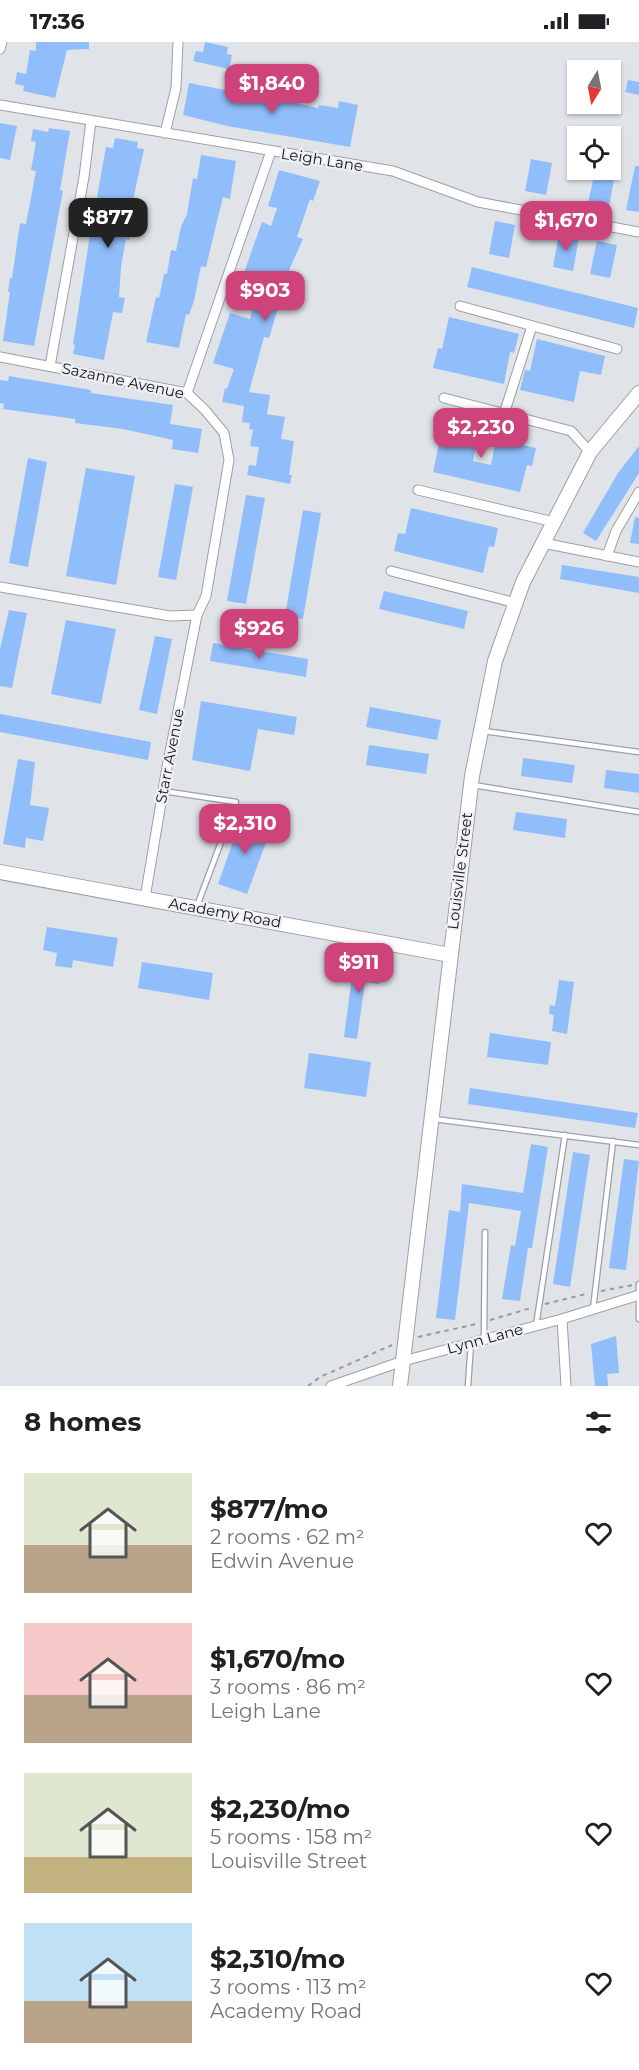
<!DOCTYPE html>
<html lang="en">
<head>
<meta charset="utf-8">
<style>
	body { margin:0; font-family:Montserrat,sans-serif; background:#f2f2f2; color:#202124; height:100vh; display:flex; flex-direction:column; font-size:22px; white-space:nowrap }
	* { box-sizing:border-box; margin:0 }
	p { font-size:20px; color:#757577 }
	.icon { flex:none; width:33px; height:33px; fill:none; stroke:currentColor; stroke-width:2; stroke-linecap:round; stroke-linejoin:round }
	.map { position:relative; height:1344px; overflow:hidden }
	.side { display:flex; flex-direction:column; background:#fff; flex:1 }
	.side>* { flex:none }
	.needle { width:39px; rotate:190deg }
	.fabs { position:absolute; left:567px; top:18px; display:grid; gap:12px }
	.fabs a { display:grid; place-items:center; width:54px; height:54px; border-radius:0px; background:#fff; box-shadow:0 2px 4px #0004; font-size:30px }
	.price { position:absolute; translate:-50% -51px; padding:0 14px; border-radius:12px; background:#cd437a; color:#fff; font-size:20px; line-height:39px; filter:drop-shadow(0 2px 3px #0008) }
	.price::after { content:''; position:absolute; left:50%; top:36px; width:18px; height:14px; margin-left:-9px; background:inherit; clip-path:polygon(0 0,100% 0,50% 100%) }
	.price.selected { background:#222; color:#fff }
	ul { padding:0; list-style:none }
	li { display:flex; align-items:center; gap:18px; height:150px; padding:0 24px }
	li span { display:grid; place-items:center; flex:none; width:168px; height:120px; border-radius:0px; color:#555 }
	li>.icon { margin-inline-start:auto }
	span .icon { width:72px; height:72px; fill:#fffc; stroke-width:1 }
	li b { font-size:26px }
	h2 { display:flex; justify-content:space-between; align-items:center; height:72px; padding:0 24px; font-size:26px }
	.status { display:flex; justify-content:space-between; align-items:center; height:42px; padding:0 30px; background:#fff; direction:ltr }
	.status svg { height:16px; fill:currentColor }
	.map>svg:first-child { display:block }
</style>
</head>
<body>
<div class="status"><b>17:36</b><svg viewBox="0 0 49 12"><path d="M0 12V9h3v3zM5 12V6h3v6zM10 12V3h3v9zM15 12V0h3v12zM26 1h20v11H26zM47 4h2v5h-2z"/></svg></div>
<div class="map">
<svg width="639" height="1344" viewBox="0 0 639 1344">
	<rect width="100%" height="100%" fill="#e0e3e8"/>
	<g fill="#90befb">
		<polygon points="36,0 89,0 89,7 67,8 55,56 23,49 24,44 15,42 17,30 26,32 30,8 36,9"/>
		<polygon points="205,0 228,5 227,12 232,13 229,27 193,19 196,9 203,10"/>
		<polygon points="628,38 639,40 639,53 625,50"/>
		<polygon points="189,41 225,48 225,50 265,56 265,54 318,66 319,63 338,66 339,59 358,63 350,105 227,84 183,73"/>
		<polygon points="0,81 17,84 10,118 0,116"/>
		<polygon points="49,86 70,89 60,148 63,149 34,304 3,299 10,250 8,250 10,236 12,236 20,181 26,182 36,129 31,128 36,100 31,99 33,87 48,90"/>
		<polygon points="115,96 138,100 137,106 144,107 129,177 138,178 136,188 131,187 129,198 126,197 121,225 119,255 125,256 122,271 113,270 104,318 73,312 75,303 73,302 92,180 100,182 103,166 99,165 100,156 97,155 106,105 113,106"/>
		<polygon points="201,113 236,119 230,157 223,155 206,225 201,224 194,259 189,273 186,272 179,306 146,300 156,255 159,256 164,232 167,232 171,208 176,209 181,185 187,172 193,136 197,137"/>
		<polygon points="531,117 552,121 546,153 525,149"/>
		<polygon points="635,124 639,124 639,170 626,168"/>
		<polygon points="279,128 320,139 313,159 310,157 297,195 303,197 290,226 269,296 264,295 249,350 270,353 267,372 285,375 281,397 294,399 289,433 292,433 290,442 247,433 249,423 256,424 259,405 250,404 253,388 249,387 250,381 242,380 244,364 222,360 225,346 227,347 234,327 213,321 230,271 250,277 255,259 236,253 262,180 271,184 277,166 268,164"/>
		<polygon points="595,129 615,132 609,165 588,161"/>
		<polygon points="495,179 515,183 509,216 489,212"/>
		<polygon points="559,192 579,196 573,229 553,225"/>
		<polygon points="597,199 617,203 610,236 590,232"/>
		<polygon points="472,225 638,266 634,286 467,245"/>
		<polygon points="449,275 519,292 514,311 510,310 504,342 433,326 438,306 442,307"/>
		<polygon points="537,297 605,314 601,333 580,329 574,360 520,348 525,328 530,329"/>
		<polygon points="9,334 91,348 91,351 173,363 170,382 202,387 198,411 172,407 173,398 123,387 75,381 75,377 3,367 4,362 0,361 0,338 8,339"/>
		<polygon points="438,382 478,391 473,419 491,423 496,397 536,406 532,424 527,423 520,450 433,430 439,402 435,401"/>
		<polygon points="639,404 639,431 596,499 583,491 618,431"/>
		<polygon points="28,416 47,420 28,525 9,521"/>
		<polygon points="86,426 135,434 116,543 66,534"/>
		<polygon points="175,442 193,445 176,538 158,535"/>
		<polygon points="246,453 265,456 246,562 227,559"/>
		<polygon points="411,466 498,486 494,505 489,504 483,531 394,509 398,491 405,492"/>
		<polygon points="303,468 321,471 303,577 285,574"/>
		<polygon points="635,475 639,476 639,502 630,501"/>
		<polygon points="562,523 639,535 639,551 560,537"/>
		<polygon points="384,549 468,569 464,587 379,567"/>
		<polygon points="9,568 27,571 12,646 0,644 0,607"/>
		<polygon points="66,578 116,587 101,662 51,652"/>
		<polygon points="155,594 172,597 157,672 139,668"/>
		<polygon points="213,601 308,617 306,635 210,619"/>
		<polygon points="201,659 297,675 294,693 258,687 250,729 192,718"/>
		<polygon points="370,665 441,678 437,698 366,685"/>
		<polygon points="0,672 151,700 148,718 0,690"/>
		<polygon points="369,703 429,712 426,732 366,723"/>
		<polygon points="523,716 575,723 572,741 521,734"/>
		<polygon points="18,717 35,720 30,763 49,766 43,799 26,796 25,806 3,802"/>
		<polygon points="606,728 639,732 639,751 604,746"/>
		<polygon points="516,770 567,777 565,796 513,788"/>
		<polygon points="242,774 272,784 247,852 218,842"/>
		<polygon points="47,885 118,896 113,925 73,918 72,926 55,924 57,911 43,908"/>
		<polygon points="354,919 381,923 379,942 365,940 357,997 344,995"/>
		<polygon points="142,920 213,931 209,958 138,946"/>
		<polygon points="559,938 574,940 567,992 552,989 554,973 549,972 550,963 555,964"/>
		<polygon points="490,991 551,1000 548,1023 487,1015"/>
		<polygon points="309,1011 371,1020 366,1055 304,1046"/>
		<polygon points="470,1046 638,1071 635,1086 468,1062"/>
		<polygon points="531,1102 548,1105 532,1206 528,1206 520,1259 502,1257 511,1203 515,1204 521,1169 469,1161 455,1278 436,1276 449,1168 460,1170 462,1142 523,1151"/>
		<polygon points="573,1110 590,1113 570,1245 553,1242"/>
		<polygon points="624,1117 639,1119 626,1228 609,1226"/>
		<polygon points="616,1294 619,1331 607,1332 608,1344 595,1344 591,1302"/>
	</g>
	<g fill="none" stroke-linecap="round" stroke-linejoin="round">
		<g stroke="#9da0a4" stroke-width="7">
			<g id="lane">
				<polyline points="483,689 639,710"/>
				<polyline points="473,743 639,770"/>
				<polyline points="163,749 236,760 197,864"/>
				<polyline points="434,1077 639,1103"/>
				<polyline points="639,1242 639,1277"/>
				<polyline points="593,1267 613,1099"/>
				<polyline points="536,1284 565,1093"/>
				<polyline points="484,1297 485,1190"/>
				<polyline points="468,1344 471,1301"/>
			</g>
		</g>
		<g stroke="#9da0a4" stroke-width="11">
			<g id="street">
				<polyline points="0,7 2,0"/>
				<polyline points="0,63 393,129 478,160 639,190"/>
				<polyline points="165,91 176,46 178,0"/>
				<polyline points="460,264 617,307"/>
				<polyline points="0,315 187,351 205,368 224,391 229,418 206,554 197,573 167,725 145,856"/>
				<polyline points="50,324 84,135 91,79"/>
				<polyline points="187,351 271,109"/>
				<polyline points="444,356 571,389 590,410"/>
				<polyline points="504,372 532,284"/>
				<polyline points="418,448 554,480"/>
				<polyline points="543,501 639,520"/>
				<polyline points="607,514 616,489 639,450"/>
				<polyline points="391,529 516,561"/>
				<polyline points="0,545 170,574 197,573"/>
				<polyline points="562,1277 566,1344"/>
				<polyline points="331,1344 403,1319 562,1277 639,1253"/>
			</g>
		</g>
		<g stroke="#9da0a4" stroke-width="16">
			<g id="secondary">
				<polyline points="0,830 450,913"/>
				<polyline points="400,1344 472,734 495,619 523,540 590,410 639,351"/>
			</g>
		</g>
		<g stroke="#97999d" stroke-width="2" stroke-dasharray="4.5 4.5" stroke-linecap="butt">
			<polyline points="601,1249 633,1243"/>
			<polyline points="545,1262 586,1252"/>
			<polyline points="490,1278 531,1266"/>
			<polyline points="418,1295 476,1282"/>
			<polyline points="308,1344 320,1335 392,1303"/>
		</g>
		<use href="#lane" stroke="#fff" stroke-width="4.5"/>
		<use href="#street" stroke="#fff" stroke-width="9"/>
		<use href="#secondary" stroke="#fff" stroke-width="14"/>
	</g>
	<g text-anchor="middle" stroke-width="4.5" stroke-linejoin="round" paint-order="stroke">
		<g font-size="15" fill="#131416" stroke="#edf0f5">
			<text transform="translate(322 118) rotate(9)" y="5">Leigh Lane</text>
			<text transform="translate(123 339) rotate(12)" y="5">Sazanne Avenue</text>
			<text transform="translate(170 714) rotate(-79)" y="5">Starr Avenue</text>
			<text transform="translate(460 829) rotate(-83)" y="5">Louisville Street</text>
			<text transform="translate(225 871) rotate(10)" y="5">Academy Road</text>
			<text transform="translate(485 1297) rotate(-15)" y="5">Lynn Lane</text>
		</g>
	</g>
</svg>
<div class="fabs">
<a><svg class="needle" viewBox="-14 -14 28 28"><path d="M0-13l5 13h-10z" fill="#e53935"/><path d="M0 13l5-13h-10z" fill="#757577"/></svg></a>
<a><svg class="icon" aria-label="locate" viewBox="0 0 24 24"><circle cx="12" cy="12" r="6"/><path d="M12 2v4M12 18v4M2 12h4M18 12h4"/></svg></a>
</div>
<b class="price" style="left:272px;top:73px">$1,840</b>
<b class="price selected" style="left:108px;top:207px">$877</b>
<b class="price" style="left:566px;top:210px">$1,670</b>
<b class="price" style="left:265px;top:280px">$903</b>
<b class="price" style="left:481px;top:417px">$2,230</b>
<b class="price" style="left:259px;top:618px">$926</b>
<b class="price" style="left:245px;top:813px">$2,310</b>
<b class="price" style="left:359px;top:952px">$911</b>
</div>
<section class="side">
<h2>8 homes<svg class="icon" aria-label="filters" viewBox="0 0 24 24"><path d="M4 7h16M4 17h16"/><circle cx="9" cy="7" r="2"/><circle cx="15" cy="17" r="2"/></svg></h2>
<ul>
<li><span style="background:linear-gradient(#dfe7d0 60%,#b9a48a 0)"><svg class="icon" aria-label="home" viewBox="0 0 24 24"><path d="M3 11l9-7 9 7M6 9v11h12V9"/></svg></span><div><b>$877/mo</b><p>2 rooms · 62 m²</p><p>Edwin Avenue</p></div><svg class="icon" aria-label="heart" viewBox="0 0 24 24"><path d="M12 20l-8-8c-3-5 5-10 8-4 3-6 11-1 8 4z"/></svg></li>
<li><span style="background:linear-gradient(#f6c9c9 60%,#b9a48a 0)"><svg class="icon" aria-label="home" viewBox="0 0 24 24"><path d="M3 11l9-7 9 7M6 9v11h12V9"/></svg></span><div><b>$1,670/mo</b><p>3 rooms · 86 m²</p><p>Leigh Lane</p></div><svg class="icon" aria-label="heart" viewBox="0 0 24 24"><path d="M12 20l-8-8c-3-5 5-10 8-4 3-6 11-1 8 4z"/></svg></li>
<li><span style="background:linear-gradient(#dfe7d0 70%,#c2b280 0)"><svg class="icon" aria-label="home" viewBox="0 0 24 24"><path d="M3 11l9-7 9 7M6 9v11h12V9"/></svg></span><div><b>$2,230/mo</b><p>5 rooms · 158 m²</p><p>Louisville Street</p></div><svg class="icon" aria-label="heart" viewBox="0 0 24 24"><path d="M12 20l-8-8c-3-5 5-10 8-4 3-6 11-1 8 4z"/></svg></li>
<li><span style="background:linear-gradient(#bfe0f5 65%,#b9a48a 0)"><svg class="icon" aria-label="home" viewBox="0 0 24 24"><path d="M3 11l9-7 9 7M6 9v11h12V9"/></svg></span><div><b>$2,310/mo</b><p>3 rooms · 113 m²</p><p>Academy Road</p></div><svg class="icon" aria-label="heart" viewBox="0 0 24 24"><path d="M12 20l-8-8c-3-5 5-10 8-4 3-6 11-1 8 4z"/></svg></li>
</ul>
</section>
</body>
</html>
